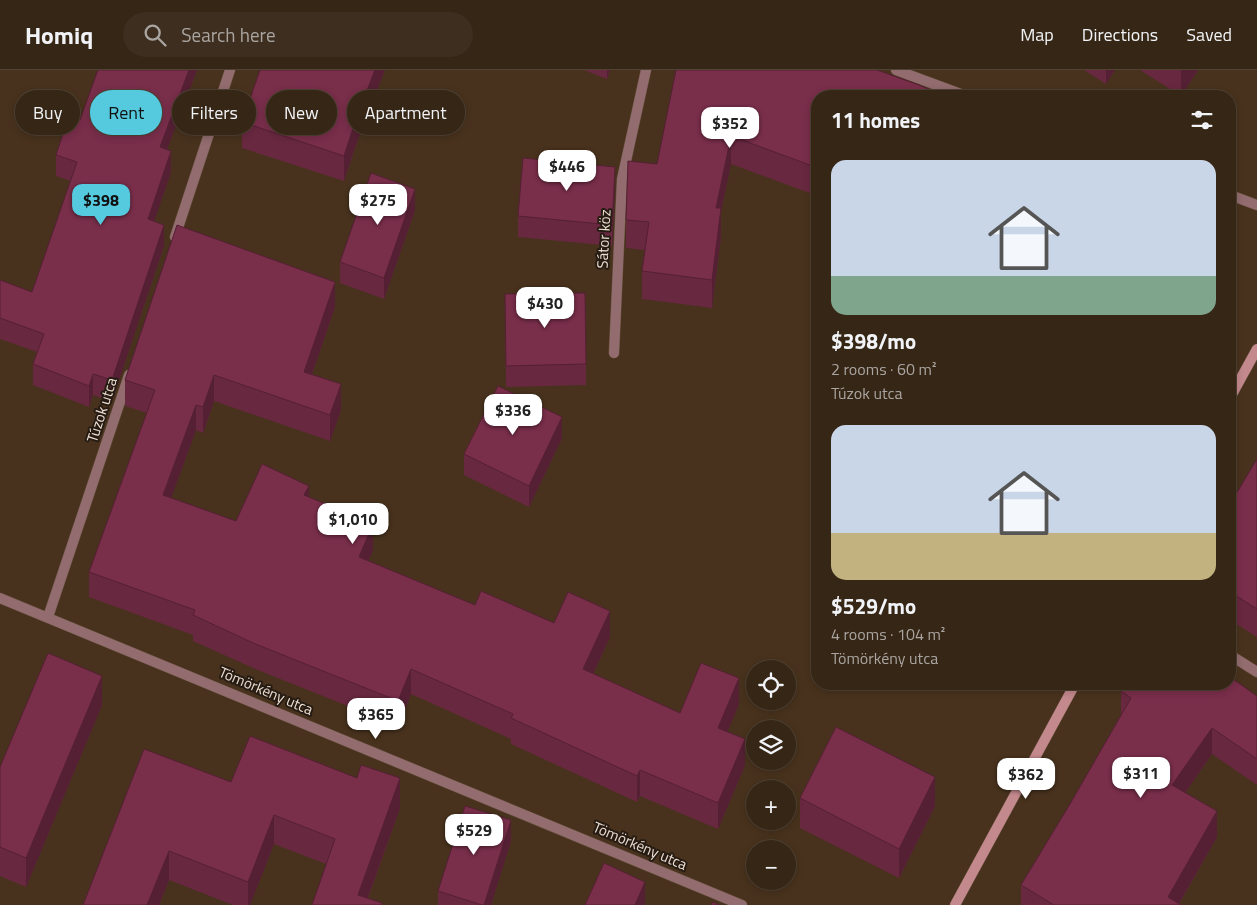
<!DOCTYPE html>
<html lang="en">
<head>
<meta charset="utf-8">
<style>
	body { margin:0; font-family:"Titillium Web",sans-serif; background:#3d2e1f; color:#f1f3f6; height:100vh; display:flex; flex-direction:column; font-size:19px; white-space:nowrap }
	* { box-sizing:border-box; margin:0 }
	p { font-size:16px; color:#aaa5a1 }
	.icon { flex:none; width:28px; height:28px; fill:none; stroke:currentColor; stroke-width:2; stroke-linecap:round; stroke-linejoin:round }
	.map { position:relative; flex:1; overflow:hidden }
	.details { position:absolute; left:811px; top:20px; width:425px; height:600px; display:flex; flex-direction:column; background:#362616; border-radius:20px; box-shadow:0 2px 8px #0003,0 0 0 1px #504335 }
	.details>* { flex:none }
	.guide { position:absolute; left:15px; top:20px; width:475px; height:45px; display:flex; gap:10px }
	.controls { position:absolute; left:746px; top:590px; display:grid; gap:10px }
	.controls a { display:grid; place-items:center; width:50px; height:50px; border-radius:50%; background:#362616; box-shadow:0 2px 8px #0003,0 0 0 1px #504335; font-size:25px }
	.price { position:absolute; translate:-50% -42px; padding:0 11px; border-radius:10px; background:#fff; color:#222; font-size:16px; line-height:32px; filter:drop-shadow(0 1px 2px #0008) }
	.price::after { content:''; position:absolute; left:50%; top:30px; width:15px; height:11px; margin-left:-8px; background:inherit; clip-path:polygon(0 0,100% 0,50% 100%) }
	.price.current { background:#55cadf; color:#111 }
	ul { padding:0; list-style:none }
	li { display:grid; align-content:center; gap:10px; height:265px; padding:0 20px }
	li span { display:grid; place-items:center; height:155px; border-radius:15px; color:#555 }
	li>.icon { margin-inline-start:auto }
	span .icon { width:90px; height:90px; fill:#fffc; stroke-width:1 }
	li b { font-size:21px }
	h2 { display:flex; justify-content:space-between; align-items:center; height:60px; padding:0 20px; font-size:21px }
	.chip { padding:0 18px; border-radius:22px; background:#362616; box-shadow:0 2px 8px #0003,0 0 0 1px #504335; font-size:18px; line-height:45px }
	.chip.current { background:#55cadf; color:#111 }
	header { display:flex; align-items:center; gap:30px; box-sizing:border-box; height:70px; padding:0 25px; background:#362616; border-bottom:1px solid #504335 }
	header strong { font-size:24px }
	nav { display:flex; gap:28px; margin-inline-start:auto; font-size:18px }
	.search { width:350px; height:45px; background:#3d2e1f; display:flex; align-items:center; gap:12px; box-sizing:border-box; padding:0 18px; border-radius:28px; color:#aaa5a1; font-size:19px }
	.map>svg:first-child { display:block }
</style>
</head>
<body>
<header>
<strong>Homiq</strong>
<div class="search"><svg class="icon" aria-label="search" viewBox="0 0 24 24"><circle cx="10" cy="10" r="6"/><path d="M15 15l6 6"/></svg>Search here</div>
<nav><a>Map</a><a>Directions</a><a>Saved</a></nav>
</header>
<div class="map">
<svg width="1257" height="835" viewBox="0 0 1257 835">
	<rect width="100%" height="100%" fill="#48321d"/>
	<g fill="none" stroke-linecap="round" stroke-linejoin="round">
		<g stroke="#624e3a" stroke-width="11">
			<g id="minor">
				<polyline points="896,0 966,26"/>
				<polyline points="1230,125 1257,135"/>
				<polyline points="175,167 230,0"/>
				<polyline points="614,283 622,109 646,0"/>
				<polyline points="0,528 742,835"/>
				<polyline points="48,547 129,305"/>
				<polyline points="1230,585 1257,602"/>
			</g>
		</g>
		<g stroke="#624e3a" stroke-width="11">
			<g id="secondary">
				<polyline points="1230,328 1257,279"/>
				<polyline points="955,835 1075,614"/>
			</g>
		</g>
		<use href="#minor" stroke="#926c6e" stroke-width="10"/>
		<use href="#secondary" stroke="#c4898d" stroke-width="10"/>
	</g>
	<g fill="#682840">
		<polygon points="98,0 197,0 167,79 171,102 154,151 164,176 112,331 93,325 89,337 33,315 33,294 37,282 0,269 0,210 32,222 71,111 56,106 56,85 80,50"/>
		<polygon points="584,0 610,0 607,9"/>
		<polygon points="1084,0 1115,0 1106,14"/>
		<polygon points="1140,0 1198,0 1181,26"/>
		<polygon points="818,26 818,126 731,94 721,141 721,166 712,238 642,229 642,201 645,180 626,178 626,150 657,94"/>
		<polygon points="242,52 357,72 344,111 242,78"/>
		<polygon points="615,118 612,176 518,167 518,146"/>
		<polygon points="415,140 384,229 340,213 340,192"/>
		<polygon points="505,224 586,294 586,315 506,317"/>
		<polygon points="335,237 312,304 341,340 330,371 214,331 203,363 196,360 171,428 236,451 309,427 373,480 368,491 475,535 610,567 593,604 680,643 739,634 727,662 745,695 718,759 640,726 637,732 511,674 511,669 411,624 398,656 253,598 193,571 193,565 89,527 89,502 147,343 125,336 125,310"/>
		<polygon points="562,368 529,437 464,405 464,384"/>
		<polygon points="818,382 818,423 813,421 813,393"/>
		<polygon points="1257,389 1257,567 1230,550 1230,434"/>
		<polygon points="1121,621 1257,626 1257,715 1212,684 1185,723 1217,767 1179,834 1181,835 1021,835 1021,815 1070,734 1121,645"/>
		<polygon points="102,635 26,817 0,806 0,697"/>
		<polygon points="231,712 400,738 368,828 382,835 312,835 326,794 274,774 250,835 233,835 169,810 159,835 83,835"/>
		<polygon points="800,728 935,736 899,808 800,758"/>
		<polygon points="511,771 491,835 438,835 438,821"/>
	</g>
	<g fill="#552034">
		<polygon points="189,0 197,0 160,98 160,77"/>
		<polygon points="375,0 385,0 357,72 344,111 344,86 357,46"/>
		<polygon points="607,0 610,0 607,9"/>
		<polygon points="1106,0 1115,0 1106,14"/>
		<polygon points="1181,0 1198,0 1181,26"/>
		<polygon points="731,66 731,94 721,141 721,166 712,238 712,210 716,138"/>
		<polygon points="171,81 171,102 148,170 148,149"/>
		<polygon points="615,97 615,118 612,176 612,155"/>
		<polygon points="415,119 415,140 384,229 384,208"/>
		<polygon points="164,155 164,176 112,331 112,310"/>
		<polygon points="1236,163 1236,191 1230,202 1230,174"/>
		<polygon points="335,212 335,237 304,327 304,302"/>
		<polygon points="93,304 93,325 89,337 89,316"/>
		<polygon points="214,305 214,331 203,363 203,337"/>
		<polygon points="341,314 341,340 330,371 330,345"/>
		<polygon points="196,335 196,360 163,450 163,425"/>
		<polygon points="562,347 562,368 529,437 529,416"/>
		<polygon points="309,416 309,441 304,425"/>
		<polygon points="373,454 373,480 359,513 359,487"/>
		<polygon points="610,541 610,567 583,625 583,599"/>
		<polygon points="411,599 411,624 398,656 398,631"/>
		<polygon points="102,606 102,635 26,817 26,788"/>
		<polygon points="739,608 739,634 718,684 718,658"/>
		<polygon points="1212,658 1212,684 1172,741 1172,715"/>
		<polygon points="745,669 745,695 718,759 718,733"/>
		<polygon points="640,700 640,726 637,732 637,706"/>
		<polygon points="935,707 935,736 899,808 899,779"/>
		<polygon points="400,708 400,738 365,835 358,825"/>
		<polygon points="1217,741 1217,767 1178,835 1168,827"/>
		<polygon points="274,745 274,774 250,835 248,835 248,812"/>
		<polygon points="511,750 511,771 491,835 484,835"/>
		<polygon points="169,781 169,810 159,835 147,835"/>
		<polygon points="645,812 645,833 644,835 635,835"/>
	</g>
	<g fill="#792e4a" stroke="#552034">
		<polygon points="98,0 189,0 160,77 171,81 148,149 164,155 112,310 93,304 89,316 33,294 44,264 0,248 0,210 32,222 77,92 56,85 69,46 80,50"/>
		<polygon points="260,0 375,0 357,46 344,86 242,52"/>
		<polygon points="676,0 877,0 919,15 944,26 818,26 818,98 731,66 716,138 721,138 712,210 642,201 649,152 626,150 628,91 657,94"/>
		<polygon points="523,88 615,97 612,155 518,146"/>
		<polygon points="371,103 415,119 384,208 340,192"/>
		<polygon points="177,155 335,212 304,302 341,314 330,345 214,305 203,337 196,335 163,425 236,451 262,394 309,416 304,425 373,454 359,487 475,535 481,521 554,553 568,522 610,541 583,599 680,643 701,593 739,608 718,658 745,669 718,733 640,700 637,706 511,648 513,644 411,599 398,631 253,573 193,545 195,540 89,502 155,320 125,310"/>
		<polygon points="1230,159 1236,163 1230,174"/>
		<polygon points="585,223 586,294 506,296 505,224"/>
		<polygon points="498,316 562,347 529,416 464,384"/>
		<polygon points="818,382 818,395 813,393"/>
		<polygon points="1257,389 1257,539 1230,522 1230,434"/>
		<polygon points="48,583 102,606 26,788 0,777 0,697"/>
		<polygon points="1230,607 1257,626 1257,689 1212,658 1172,715 1217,741 1168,827 1181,835 1054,835 1021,815 1070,734 1131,628 1121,621 1126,614 1230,614"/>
		<polygon points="836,657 935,707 899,779 800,728"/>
		<polygon points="250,666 357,708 361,695 400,708 358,825 382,833 381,835 312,835 335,769 274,745 248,812 169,781 147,835 83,835 144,679 231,712"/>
		<polygon points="465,736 511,750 484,835 482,835 438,821"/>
		<polygon points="604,793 645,812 635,835 585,835"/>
		<polygon points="713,832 719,835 711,835"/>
	</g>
	<g text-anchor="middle" stroke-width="4" stroke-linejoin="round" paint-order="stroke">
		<g font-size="15" fill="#eddfd2" stroke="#261c13">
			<text transform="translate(604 169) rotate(-87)" y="5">Sátor köz</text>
			<text transform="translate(102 340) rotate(-72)" y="5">Túzok utca</text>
			<text transform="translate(266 621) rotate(23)" y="5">Tömörkény utca</text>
			<text transform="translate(640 776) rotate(23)" y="5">Tömörkény utca</text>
		</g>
	</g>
</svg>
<div class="controls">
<a><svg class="icon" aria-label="locate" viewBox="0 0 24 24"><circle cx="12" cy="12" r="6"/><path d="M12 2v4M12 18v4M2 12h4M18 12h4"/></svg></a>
<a><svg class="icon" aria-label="layers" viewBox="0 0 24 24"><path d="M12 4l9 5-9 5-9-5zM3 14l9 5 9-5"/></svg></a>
<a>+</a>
<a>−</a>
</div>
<b class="price" style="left:730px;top:79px">$352</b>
<b class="price" style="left:567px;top:122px">$446</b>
<b class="price current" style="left:101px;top:156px">$398</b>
<b class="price" style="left:378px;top:156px">$275</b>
<b class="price" style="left:545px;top:259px">$430</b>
<b class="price" style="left:513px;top:366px">$336</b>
<b class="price" style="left:353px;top:475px">$1,010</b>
<b class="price" style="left:376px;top:670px">$365</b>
<b class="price" style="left:1141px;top:729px">$311</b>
<b class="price" style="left:1026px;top:730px">$362</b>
<b class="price" style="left:474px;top:786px">$529</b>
<div class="guide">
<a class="chip">Buy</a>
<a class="chip current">Rent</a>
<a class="chip">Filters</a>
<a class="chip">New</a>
<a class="chip">Apartment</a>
</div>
<section class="details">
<h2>11 homes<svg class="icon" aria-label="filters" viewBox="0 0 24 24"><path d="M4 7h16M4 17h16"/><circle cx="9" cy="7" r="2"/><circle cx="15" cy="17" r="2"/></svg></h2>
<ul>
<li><span style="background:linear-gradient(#c9d6e8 75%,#7fa58c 0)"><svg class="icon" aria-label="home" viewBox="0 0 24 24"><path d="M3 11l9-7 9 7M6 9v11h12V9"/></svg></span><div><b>$398/mo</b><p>2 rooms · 60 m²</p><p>Túzok utca</p></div></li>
<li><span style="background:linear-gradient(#c9d6e8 70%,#c2b280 0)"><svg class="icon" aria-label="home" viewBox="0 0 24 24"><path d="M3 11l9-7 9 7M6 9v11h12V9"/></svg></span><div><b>$529/mo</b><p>4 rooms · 104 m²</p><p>Tömörkény utca</p></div></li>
</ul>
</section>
</div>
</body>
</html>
